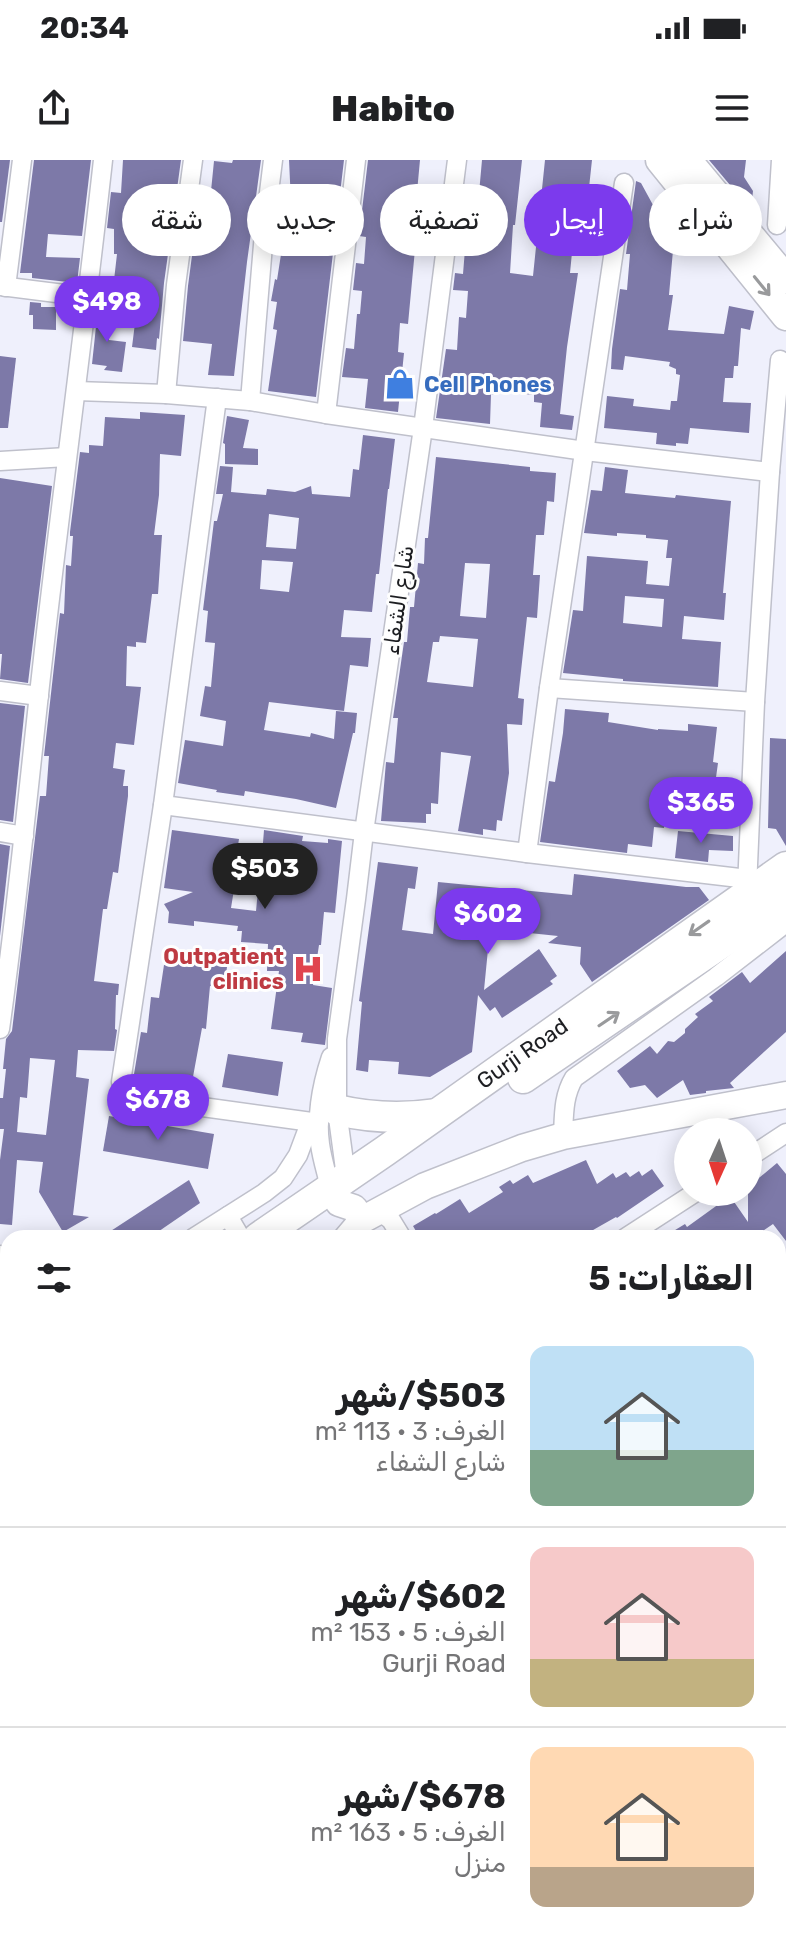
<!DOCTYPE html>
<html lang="ar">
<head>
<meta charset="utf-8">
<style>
	body { margin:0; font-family:Rubik,Vazirmatn,sans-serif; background:#f2f2f2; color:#202124; direction:rtl; height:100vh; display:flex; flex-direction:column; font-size:30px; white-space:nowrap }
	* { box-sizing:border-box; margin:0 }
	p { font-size:26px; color:#757577 }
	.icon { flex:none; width:44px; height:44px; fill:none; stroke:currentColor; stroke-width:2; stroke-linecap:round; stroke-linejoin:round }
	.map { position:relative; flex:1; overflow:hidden; direction:ltr }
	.side { position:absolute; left:0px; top:1070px; width:786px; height:712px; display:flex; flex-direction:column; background:#fff; border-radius:24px 24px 0 0; box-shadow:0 4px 20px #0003; direction:rtl }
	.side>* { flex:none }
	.guide { position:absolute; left:24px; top:24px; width:738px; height:72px; direction:rtl; display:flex; gap:16px }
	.needle { width:52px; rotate:183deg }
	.fabs { position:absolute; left:674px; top:958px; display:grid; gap:16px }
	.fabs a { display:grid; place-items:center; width:88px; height:88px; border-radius:50%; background:#fff; box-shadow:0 4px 20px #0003; font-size:40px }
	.price { position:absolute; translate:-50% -68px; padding:0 18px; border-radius:28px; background:#7c3aed; color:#fff; font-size:26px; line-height:52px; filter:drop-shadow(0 2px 4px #0008) }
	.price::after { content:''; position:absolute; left:50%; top:48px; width:24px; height:18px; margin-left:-12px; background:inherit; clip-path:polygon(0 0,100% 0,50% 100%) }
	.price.active { background:#222; color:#fff }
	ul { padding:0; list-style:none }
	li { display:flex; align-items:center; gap:24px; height:200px; padding:0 32px }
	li+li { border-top:2px solid #e0e0e0 }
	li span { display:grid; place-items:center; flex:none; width:224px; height:160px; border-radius:16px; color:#555 }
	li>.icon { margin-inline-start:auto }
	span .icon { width:96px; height:96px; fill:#fffc; stroke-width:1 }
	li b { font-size:34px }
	h2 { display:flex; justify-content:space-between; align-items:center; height:96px; padding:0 32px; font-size:34px }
	.tag { padding:0 28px; border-radius:36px; background:#fff; box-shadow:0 4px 20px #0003; font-size:28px; line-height:72px }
	.tag.active { background:#7c3aed; color:#fff }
	.status { display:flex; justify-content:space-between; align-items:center; height:56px; padding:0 40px; background:#fff; direction:ltr }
	.status svg { height:22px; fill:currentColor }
	header { display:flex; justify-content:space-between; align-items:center; height:104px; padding:0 32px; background:#fff; font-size:36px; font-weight:800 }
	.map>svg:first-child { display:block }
</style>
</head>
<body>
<div class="status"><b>20:34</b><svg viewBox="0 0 49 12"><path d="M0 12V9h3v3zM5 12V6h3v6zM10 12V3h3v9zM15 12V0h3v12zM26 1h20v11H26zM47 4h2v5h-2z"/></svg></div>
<header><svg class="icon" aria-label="menu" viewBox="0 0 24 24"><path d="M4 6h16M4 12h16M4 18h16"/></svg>Habito<svg class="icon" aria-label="share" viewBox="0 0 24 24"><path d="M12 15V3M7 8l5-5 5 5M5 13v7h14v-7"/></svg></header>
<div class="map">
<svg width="786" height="1782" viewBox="0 0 786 1782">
	<rect width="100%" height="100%" fill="#eff0fc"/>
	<g fill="#7d79a8" fill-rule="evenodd">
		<polygon points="0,0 10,0 2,62 0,62"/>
		<polygon points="34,0 91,0 82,76 48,74 46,97 80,98 77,123 32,118 32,113 20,113"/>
		<polygon points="123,0 181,0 164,123 159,179 157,178 156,190 132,187 139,131 113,129 117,94 114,94 114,69 107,68 111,32 121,33"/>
		<polygon points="233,0 261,0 247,102 234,216 208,215 212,184 183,181 188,126 198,50 209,51 214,1 232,3"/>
		<polygon points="289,0 344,0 316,237 268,231 277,170 273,169 277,142 271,141 275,119 277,120 282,88 277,87 281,62 292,63"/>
		<polygon points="368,0 420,0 417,32 421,32 419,54 423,54 423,68 417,68 408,164 400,163 398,192 404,193 398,252 365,248 368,219 342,217 346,188 354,189 357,154 360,154 362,131 353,130 356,103 364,104 366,77 359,76"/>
		<polygon points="482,0 522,0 515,65 513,65 510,113 533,116 545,0 592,0 588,37 603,38 602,58 597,58 597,63 575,62 570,113 578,113 567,187 560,254 574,256 572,270 540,267 542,243 534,242 534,235 496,231 495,235 491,234 490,264 436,258 446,189 457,190 459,157 466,158 468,131 453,130 455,113 463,114 466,77 475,78"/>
		<polygon points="709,0 746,0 744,17 753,31 751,50"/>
		<polygon points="636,21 641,23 659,56 676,57 669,135 673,135 668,170 724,174 729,146 754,151 750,170 741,168 738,206 734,206 733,218 725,218 723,242 751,243 749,273 690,268 688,284 676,283 676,286 656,284 657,273 604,268 607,236 634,239 633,246 670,250 671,241 677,241 680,215 676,214 676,209 669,206 670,202 625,196 623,210 611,209 612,189 620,129 627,130 630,94 626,94"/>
		<polygon points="30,142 41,143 41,147 56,147 56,170 33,169 33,155 29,155"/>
		<polygon points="98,148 111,148 109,180 126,182 122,212 104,210 107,206 92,204"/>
		<polygon points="0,196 16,198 8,268 0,268"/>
		<path d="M 140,252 L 185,255 L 181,296 L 160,294 L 159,335 L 154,375 L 162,375 L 158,434 L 152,434 L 146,483 L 136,482 L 136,487 L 127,486 L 126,526 L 141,527 L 134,585 L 116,583 L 113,608 L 125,610 L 123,626 L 128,626 L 128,636 L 118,713 L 113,712 L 107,749 L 103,749 L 94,821 L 119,824 L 118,835 L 116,835 L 115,869 L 117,870 L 114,891 L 78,890 L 76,917 L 89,919 L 73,1055 L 89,1057 L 63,1072 L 39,1032 L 43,1002 L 17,1000 L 12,1065 L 0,1064 L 0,1000 L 4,969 L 0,969 L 0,938 L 3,938 L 6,909 L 3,909 L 6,879 L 12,871 L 40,636 L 46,636 L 49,596 L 44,596 L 60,453 L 64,454 L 66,405 L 71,406 L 73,376 L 70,376 L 70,372 L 80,292 L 89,293 L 89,285 L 103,286 L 105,257 L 140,259 ZM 30,898 L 55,900 L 46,975 L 17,972 L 20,937 L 27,938 Z"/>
		<polygon points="227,256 249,260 243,288 258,289 258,305 225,304 225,284 223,283"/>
		<path d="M 363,275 L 395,279 L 389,329 L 388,329 L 379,414 L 376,414 L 372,452 L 344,450 L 341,477 L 371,478 L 368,507 L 350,505 L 344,551 L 269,542 L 264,570 L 310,577 L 311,573 L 334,579 L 336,551 L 357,553 L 355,573 L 353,573 L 336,648 L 296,639 L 245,631 L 244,636 L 216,632 L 217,630 L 178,623 L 185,580 L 223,586 L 226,561 L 200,556 L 205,526 L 211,527 L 215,483 L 205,482 L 208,451 L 203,450 L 214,361 L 217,361 L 223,334 L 216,334 L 220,306 L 233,307 L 231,332 L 266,335 L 267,329 L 295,332 L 311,326 L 312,334 L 350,337 L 353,309 L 359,310 ZM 269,354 L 299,358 L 296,389 L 266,387 ZM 262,400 L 293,402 L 289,432 L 260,429 Z"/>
		<path d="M 436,297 L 530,307 L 530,311 L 556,313 L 554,342 L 547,341 L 544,375 L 536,375 L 533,415 L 540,415 L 537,458 L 527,457 L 518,538 L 524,539 L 522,565 L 507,564 L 509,613 L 502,661 L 497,660 L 496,671 L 483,669 L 483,675 L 458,671 L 471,596 L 441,592 L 438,644 L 431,643 L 431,654 L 426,654 L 426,663 L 381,661 L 386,602 L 394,603 L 398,558 L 393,558 L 404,482 L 407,482 L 410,447 L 414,447 L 418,403 L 424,404 L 425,378 L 428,378 ZM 465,403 L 490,404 L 486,458 L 460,456 ZM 440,476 L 478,479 L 473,527 L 427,522 L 433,482 L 439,482 Z"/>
		<path d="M 605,307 L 628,310 L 625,333 L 675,338 L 676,335 L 731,341 L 723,433 L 726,433 L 724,460 L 684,456 L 682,479 L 721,482 L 718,527 L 623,521 L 623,519 L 563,513 L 573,450 L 583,451 L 587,396 L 648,401 L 646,424 L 669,426 L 672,398 L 666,398 L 668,380 L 646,378 L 646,375 L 617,373 L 617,376 L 584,373 L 591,330 L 602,331 ZM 625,436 L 664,439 L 662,467 L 623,463 Z"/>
		<polygon points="0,318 52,326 28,523 0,519 2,494 0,494"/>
		<polygon points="0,543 25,546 13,662 0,660"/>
		<polygon points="565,549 609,553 608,562 658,570 658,569 688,571 688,564 717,567 713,602 718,603 714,632 701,630 701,632 669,628 664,668 654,667 652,687 628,684 627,693 540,682 549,621 555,622 563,573"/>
		<polygon points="770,578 786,579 786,686 776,669 768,668"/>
		<path d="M 172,670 L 239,679 L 235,704 L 261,708 L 264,670 L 303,676 L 302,681 L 328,683 L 328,679 L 342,681 L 335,753 L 324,752 L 321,785 L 319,785 L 313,825 L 332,828 L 325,885 L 301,882 L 303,873 L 271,869 L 279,811 L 267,811 L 268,784 L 241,782 L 242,771 L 237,771 L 238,766 L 194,761 L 194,766 L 168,763 L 169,752 L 164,744 L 193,732 L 164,728 ZM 236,717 L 259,720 L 256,751 L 231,748 Z"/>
		<polygon points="678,671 733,676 733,691 709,690 708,702 675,698"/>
		<polygon points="0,684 10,686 0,776"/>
		<polygon points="378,702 418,707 415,729 408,728 402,770 433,774 438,722 572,735 574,714 686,727 699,727 709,740 592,822 580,804 581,787 548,783 558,776 490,769 484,830 539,789 557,816 550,821 553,824 502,858 495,847 490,851 478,835 472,892 430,917 398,914 399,902 369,900 368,912 356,910 362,842 359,841"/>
		<polygon points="786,791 786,872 730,923 734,928 706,931 706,933 690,935 683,920 657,938 645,925 630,928 617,911 650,886 657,894 668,881 674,882 685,873 685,869 698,857 695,854 713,841 709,837 742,812 750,823"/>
		<polygon points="172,799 227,807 224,828 210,826 206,869 202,868 190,933 141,926 133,920 141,872 147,873 151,837 159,838 164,805 171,802"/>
		<polygon points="228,894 283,902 278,936 222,927"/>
		<polygon points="109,956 214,974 208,1009 103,991"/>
		<polygon points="586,1000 597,1024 613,1013 616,1018 626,1012 630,1017 639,1011 642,1016 652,1009 664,1026 617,1058 616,1057 579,1078 420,1078 413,1066 435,1053 436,1054 460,1039 469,1053 503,1032 499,1027 510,1020 513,1024 528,1015 533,1023"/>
		<polygon points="777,1003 786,1014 786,1081 773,1064 757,1075 760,1078 662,1078 685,1064 687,1067 730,1036 748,1062 748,1027"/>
		<polygon points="189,1020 200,1043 149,1078 100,1078"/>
	</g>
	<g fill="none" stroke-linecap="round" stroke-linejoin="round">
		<g stroke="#bfc0cb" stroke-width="12">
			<polyline id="service" points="8,1341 6,1350 8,1361"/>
		</g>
		<g stroke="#bfc0cb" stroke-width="21">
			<g id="minor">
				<polyline points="777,65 781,0"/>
				<polyline points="0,126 88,137"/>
				<polyline points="6,127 22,0"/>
				<polyline points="76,231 166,234 250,241 326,254 585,291 770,312"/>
				<polyline points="166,234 176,125 193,0"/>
				<polyline points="217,238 163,645 121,922 126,932 137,938 319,963"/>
				<polyline points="250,241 264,73 273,0"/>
				<polyline points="326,254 356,0"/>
				<polyline points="0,301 67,297"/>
				<polyline points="549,528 755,542"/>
				<polyline points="0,531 39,536"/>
				<polyline points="163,645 527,693 748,719"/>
				<polyline points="0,672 24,676"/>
				<polyline points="527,693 549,528 624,23"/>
				<polyline points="747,728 755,542 770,312 780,200"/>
				<path d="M 0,869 C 19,734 31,599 47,464 C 65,310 86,155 103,0"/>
				<path d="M 563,976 C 564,956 563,936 574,918 L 716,817 L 786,763"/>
				<polyline points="748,998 786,973"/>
				<polyline points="346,1017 337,950 337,879 356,739 364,672 423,268 457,0"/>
				<path d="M 330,1028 C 327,1014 322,999 320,984 C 316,955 322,924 331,897"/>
				<polyline points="378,1050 391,1060 402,1078"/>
				<polyline points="228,1056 241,1078"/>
				<polyline points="193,1078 264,1033 283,1018 298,995 310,963"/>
				<polyline points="342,1078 353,1065 362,1060"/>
				<polyline points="625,1078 696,1032"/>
				<polyline points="0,1095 8,1107"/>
				<polyline points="778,1161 786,1156"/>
				<polyline points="0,1378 8,1376"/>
				<polyline points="778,1391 786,1387"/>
				<polyline points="778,1431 786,1445"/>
				<polyline points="0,1646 8,1641"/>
				<polyline points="778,1679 786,1692"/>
				<polyline points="778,1726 786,1727"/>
				<polyline points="238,1774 243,1782"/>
				<polyline points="420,1774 426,1782"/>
				<polyline points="90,1782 103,1774"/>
				<polyline points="513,1782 515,1774"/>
			</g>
		</g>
		<g stroke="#bfc0cb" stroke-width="29">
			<polyline id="secondary" points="330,1028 339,1043 354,1048 362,1060 425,1026 522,988 563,976 786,935"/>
		</g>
		<g stroke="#bfc0cb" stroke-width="31">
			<g id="primary">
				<polyline points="660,0 786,156"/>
				<polyline points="687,0 786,119"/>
			</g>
		</g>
		<g stroke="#bfc0cb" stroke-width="33">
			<g id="trunk">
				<polyline points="523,918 786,739"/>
				<path d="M 337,950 C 371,958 402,959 436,954"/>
				<polyline points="258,1078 385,991 786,707"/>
				<polyline points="0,1260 8,1254"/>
				<polyline points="0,1291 8,1285"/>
			</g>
		</g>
		<use href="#service" stroke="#fff" stroke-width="9"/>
		<use href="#minor" stroke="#fff" stroke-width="18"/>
		<use href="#secondary" stroke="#fff" stroke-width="26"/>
		<use href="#primary" stroke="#fff" stroke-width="28"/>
		<use href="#trunk" stroke="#fff" stroke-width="30"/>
	</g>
	<defs><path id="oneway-shaft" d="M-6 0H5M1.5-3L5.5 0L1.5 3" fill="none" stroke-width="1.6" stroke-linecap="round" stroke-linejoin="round" transform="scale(2)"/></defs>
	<g stroke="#999a9c">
		<use href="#oneway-shaft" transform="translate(762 126) rotate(51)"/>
		<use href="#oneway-shaft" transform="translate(699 768) rotate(145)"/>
		<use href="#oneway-shaft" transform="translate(609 859) rotate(-34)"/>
	</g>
	<defs>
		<g id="shop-bare" transform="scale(2.4)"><path d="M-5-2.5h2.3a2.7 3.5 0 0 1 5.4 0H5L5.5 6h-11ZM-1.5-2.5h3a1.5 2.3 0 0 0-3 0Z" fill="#3f7fe0" stroke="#fefefe" stroke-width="2.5" paint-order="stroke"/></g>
		<g id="hospital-bare" transform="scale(2.4)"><path d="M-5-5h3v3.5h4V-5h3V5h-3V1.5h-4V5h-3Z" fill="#e0444e" stroke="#fefefe" stroke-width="2.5" paint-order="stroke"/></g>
	</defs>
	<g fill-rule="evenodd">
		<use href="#shop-bare" x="400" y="224"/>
		<use href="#hospital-bare" x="308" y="809"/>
	</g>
	<g text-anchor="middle" stroke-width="6" stroke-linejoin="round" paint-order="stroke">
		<g font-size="22" font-weight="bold" fill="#366cbe" stroke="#fefefe" text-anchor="start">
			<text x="424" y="232">Cell Phones</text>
		</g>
		<g font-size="22" fill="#1d1e22" stroke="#fefefe">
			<text transform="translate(398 440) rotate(-82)" y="8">شارع الشفاء</text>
			<text transform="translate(522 893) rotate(-35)" y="8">Gurji Road</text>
		</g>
		<g font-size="22" font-weight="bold" fill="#be3a42" stroke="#fefefe" text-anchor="end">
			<text x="284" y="804">Outpatient<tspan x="284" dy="25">clinics</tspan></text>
		</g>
	</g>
</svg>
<div class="fabs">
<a><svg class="needle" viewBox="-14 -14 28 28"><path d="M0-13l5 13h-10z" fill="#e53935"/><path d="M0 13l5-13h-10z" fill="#757577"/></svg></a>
</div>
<b class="price" style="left:107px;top:184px">$498</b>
<b class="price" style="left:701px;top:685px">$365</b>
<b class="price active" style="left:265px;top:751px">$503</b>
<b class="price" style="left:488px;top:796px">$602</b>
<b class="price" style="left:158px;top:982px">$678</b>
<div class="guide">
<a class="tag">شراء</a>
<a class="tag active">إيجار</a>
<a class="tag">تصفية</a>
<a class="tag">جديد</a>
<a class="tag">شقة</a>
</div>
<section class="side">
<h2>العقارات: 5<svg class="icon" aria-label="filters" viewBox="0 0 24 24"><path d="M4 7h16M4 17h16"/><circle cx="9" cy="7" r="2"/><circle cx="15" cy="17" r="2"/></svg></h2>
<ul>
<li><span style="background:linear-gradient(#bfe0f5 65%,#7fa58c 0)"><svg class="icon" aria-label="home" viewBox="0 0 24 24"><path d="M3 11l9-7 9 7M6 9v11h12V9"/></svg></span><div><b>$503/شهر</b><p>الغرف: 3 · 113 m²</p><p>شارع الشفاء</p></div></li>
<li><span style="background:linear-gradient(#f6c9c9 70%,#c2b280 0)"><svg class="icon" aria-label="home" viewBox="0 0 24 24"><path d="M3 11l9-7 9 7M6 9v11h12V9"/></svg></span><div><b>$602/شهر</b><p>الغرف: 5 · 153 m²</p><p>Gurji Road</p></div></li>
<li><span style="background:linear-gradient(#ffd9b3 75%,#b9a48a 0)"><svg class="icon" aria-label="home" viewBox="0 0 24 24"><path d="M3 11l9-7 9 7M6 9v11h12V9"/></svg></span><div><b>$678/شهر</b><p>الغرف: 5 · 163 m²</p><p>منزل</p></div></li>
</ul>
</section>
</div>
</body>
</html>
